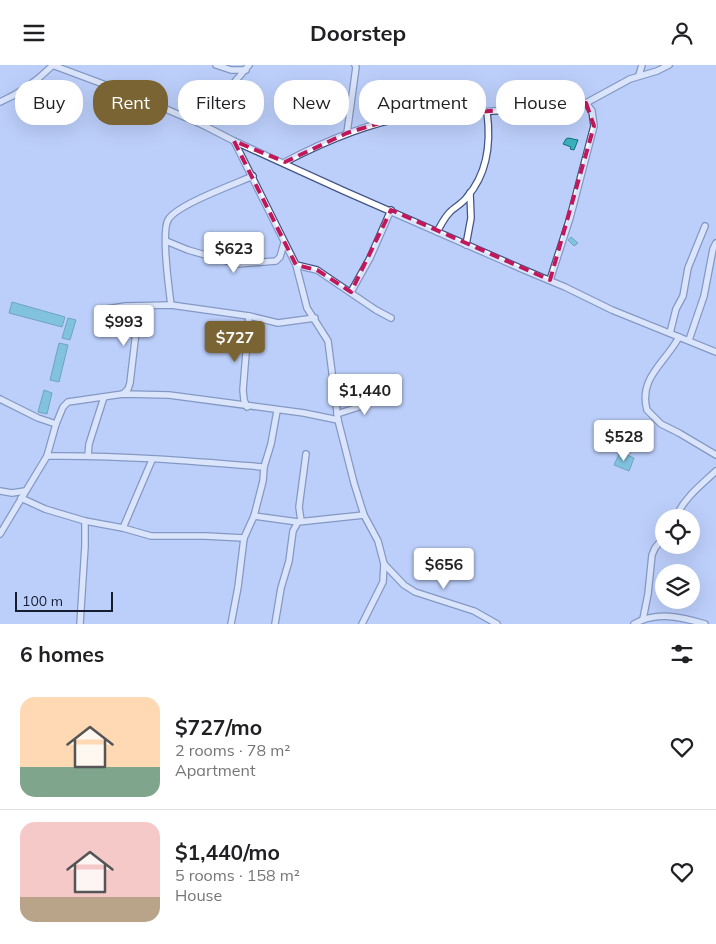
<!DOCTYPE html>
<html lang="en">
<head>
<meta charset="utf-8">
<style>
	body { margin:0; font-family:Mulish,sans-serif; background:#f2f2f2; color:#202124; height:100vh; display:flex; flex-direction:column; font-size:19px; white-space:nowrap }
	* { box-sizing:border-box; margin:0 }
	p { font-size:16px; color:#757577 }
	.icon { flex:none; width:28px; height:28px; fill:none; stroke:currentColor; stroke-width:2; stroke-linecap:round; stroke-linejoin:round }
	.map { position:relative; height:559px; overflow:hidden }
	.drawer { display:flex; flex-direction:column; background:#fff; flex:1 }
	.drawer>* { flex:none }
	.banner { position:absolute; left:15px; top:15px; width:686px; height:45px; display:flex; gap:10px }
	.tools { position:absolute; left:655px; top:444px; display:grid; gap:10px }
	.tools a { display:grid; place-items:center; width:45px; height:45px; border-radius:50%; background:#fff; box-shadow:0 5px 20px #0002; font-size:25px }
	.scale { position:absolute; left:15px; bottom:12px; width:98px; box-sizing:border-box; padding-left:5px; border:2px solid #151d31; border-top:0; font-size:14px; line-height:18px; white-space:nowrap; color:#151d31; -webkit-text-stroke:4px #bccffa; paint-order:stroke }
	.price { position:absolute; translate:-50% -42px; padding:0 11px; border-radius:5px; background:#fff; color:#222; font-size:16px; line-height:32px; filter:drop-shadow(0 1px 2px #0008) }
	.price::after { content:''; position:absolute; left:50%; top:30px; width:15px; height:11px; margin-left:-8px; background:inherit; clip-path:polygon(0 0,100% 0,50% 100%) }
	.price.selected { background:#7a6434; color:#fff }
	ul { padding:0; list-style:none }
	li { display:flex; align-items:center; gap:15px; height:125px; padding:0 20px }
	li+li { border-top:1px solid #e0e0e0 }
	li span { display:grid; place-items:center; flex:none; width:140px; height:100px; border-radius:15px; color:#555 }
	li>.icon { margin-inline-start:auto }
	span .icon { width:60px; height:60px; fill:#fffc; stroke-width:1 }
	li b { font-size:21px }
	h2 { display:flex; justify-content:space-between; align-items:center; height:60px; padding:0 20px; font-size:21px }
	.chip { padding:0 18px; border-radius:20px; background:#fff; box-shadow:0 5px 20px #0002; font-size:18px; line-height:45px }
	.chip.selected { background:#7a6434; color:#fff }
	header { display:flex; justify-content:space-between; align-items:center; height:65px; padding:0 20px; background:#fff; font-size:22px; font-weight:700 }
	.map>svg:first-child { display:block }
</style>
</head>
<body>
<header><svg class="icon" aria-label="menu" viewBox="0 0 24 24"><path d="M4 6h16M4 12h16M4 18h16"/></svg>Doorstep<svg class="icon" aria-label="person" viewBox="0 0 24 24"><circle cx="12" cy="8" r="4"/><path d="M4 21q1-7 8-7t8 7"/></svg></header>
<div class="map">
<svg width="716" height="559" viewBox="0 0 716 559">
	<rect width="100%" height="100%" fill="#bccffa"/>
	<g fill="#3bb1be" stroke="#146e78">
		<polygon points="568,73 578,75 574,85 570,84 571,82 563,79 566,74"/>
		<polygon points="571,172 578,178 574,181 568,175"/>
		<polygon points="12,237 65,252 62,262 9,248"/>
		<polygon points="68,253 76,255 70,275 62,273"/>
		<polygon points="59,278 68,280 59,317 50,315"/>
		<polygon points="44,325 52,328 47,349 38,347"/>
		<polygon points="620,387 634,393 629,406 614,400"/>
	</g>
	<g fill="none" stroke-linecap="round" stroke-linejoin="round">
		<g stroke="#425584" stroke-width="8">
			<g id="minor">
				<polyline points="52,0 138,32 203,60 234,76 344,126 522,204 565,222 612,245 716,287"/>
				<polyline points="216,0 231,5 246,5"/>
				<polyline points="639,10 642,0"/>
				<path d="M 0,37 C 21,28 37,16 53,0"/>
				<polyline points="203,60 216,39 249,0"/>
				<polyline points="347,68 356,2 355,0"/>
				<polyline points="234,76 296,200 307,243 328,276 338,355 354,418 364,450 378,476 384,499 383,517 362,559"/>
				<path d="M 285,97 C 325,76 365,59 410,51 L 563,42 L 586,38 L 630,14 L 657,6 L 669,0"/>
				<path d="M 437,167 C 441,160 444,153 450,147 C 455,142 463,138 467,132 C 488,108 491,77 487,47"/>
				<polyline points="166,176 188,185 237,199 276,196 280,192 284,178"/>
				<polyline points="466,180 471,153 470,128"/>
				<polyline points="296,200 317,205 376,245 391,253"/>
				<polyline points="550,215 570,153 594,61 592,46 586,38"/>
				<polyline points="351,227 370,193 391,145"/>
				<path d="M 171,240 C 169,224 161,168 168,155 C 176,140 235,119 253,111"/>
				<polyline points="107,244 125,241 171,240 249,251 278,258 315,253"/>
				<polyline points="670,268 676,244 683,231 688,203 705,161"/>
				<path d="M 679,272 C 666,297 638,313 647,345 L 661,359 L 679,368 L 716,390"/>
				<polyline points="689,275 704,231 713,184 716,178"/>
				<polyline points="123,329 128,324 130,318 139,241"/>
				<polyline points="0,334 38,353 56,359"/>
				<polyline points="247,342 244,335 243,325 249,251"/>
				<polyline points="337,349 365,340 382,329"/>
				<path d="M 47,391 C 119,390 192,396 264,402"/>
				<polyline points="88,391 89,379 104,332"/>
				<polyline points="0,426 12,428 25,426"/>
				<polyline points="21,433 45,444 85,456 123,463 151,471 205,471 244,473"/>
				<polyline points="254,451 298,457"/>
				<path d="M 676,452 C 684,433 701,420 716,406"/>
				<polyline points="301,456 299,442 306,389"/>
				<polyline points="123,463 152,395"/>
				<polyline points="0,469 47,391 56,359 63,342 68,337 123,329 169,330 304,348 338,355"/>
				<polyline points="384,499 404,520 415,527 474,546 497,559"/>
				<polyline points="643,554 648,529 652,490 655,483 664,472"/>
				<polyline points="80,559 85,481 85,456"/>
				<polyline points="231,559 238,522 244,473 254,451 263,416 264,402 271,379 277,346"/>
				<polyline points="275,559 281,523 289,496 293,466 298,457 364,450"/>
				<path d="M 634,559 C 657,546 681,552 705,559"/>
			</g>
		</g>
		<use href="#minor" stroke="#fff" stroke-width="5.5"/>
	</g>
	<path d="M0 0H716V559H0ZM 586,38 L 594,61 L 550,215 L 391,145 L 351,227 L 317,205 L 296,200 L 234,76 L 285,97 L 347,68 L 393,54 Z" fill="#bccffa" fill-opacity=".55" fill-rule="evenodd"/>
	<path fill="none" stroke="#c2185b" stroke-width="4" stroke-dasharray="10 6" stroke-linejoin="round" d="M 586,38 L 594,61 L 550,215 L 391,145 L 351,227 L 317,205 L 296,200 L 234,76 L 285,97 L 347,68 L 393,54 Z"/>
</svg>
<div class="tools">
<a><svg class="icon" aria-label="locate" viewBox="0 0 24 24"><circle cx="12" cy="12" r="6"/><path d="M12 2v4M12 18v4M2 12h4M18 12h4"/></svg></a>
<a><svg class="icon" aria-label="layers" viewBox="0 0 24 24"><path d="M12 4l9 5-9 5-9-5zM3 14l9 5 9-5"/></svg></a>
</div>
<div class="scale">100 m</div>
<b class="price" style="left:234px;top:209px">$623</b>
<b class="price" style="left:124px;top:282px">$993</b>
<b class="price selected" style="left:235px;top:298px">$727</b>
<b class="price" style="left:365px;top:351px">$1,440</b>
<b class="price" style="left:624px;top:397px">$528</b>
<b class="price" style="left:444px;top:525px">$656</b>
<div class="banner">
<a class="chip">Buy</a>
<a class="chip selected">Rent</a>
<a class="chip">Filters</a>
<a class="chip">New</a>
<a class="chip">Apartment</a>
<a class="chip">House</a>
</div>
</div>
<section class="drawer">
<h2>6 homes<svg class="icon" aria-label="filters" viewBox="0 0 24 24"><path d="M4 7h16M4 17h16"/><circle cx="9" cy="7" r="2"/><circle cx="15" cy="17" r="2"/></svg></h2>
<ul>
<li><span style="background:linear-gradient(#ffd9b3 70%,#7fa58c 0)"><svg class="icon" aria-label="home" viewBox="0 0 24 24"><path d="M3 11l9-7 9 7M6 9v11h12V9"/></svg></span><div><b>$727/mo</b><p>2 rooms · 78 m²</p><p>Apartment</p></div><svg class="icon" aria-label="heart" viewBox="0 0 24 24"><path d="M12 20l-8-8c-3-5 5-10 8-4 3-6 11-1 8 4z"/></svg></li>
<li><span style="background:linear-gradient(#f6c9c9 75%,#b9a48a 0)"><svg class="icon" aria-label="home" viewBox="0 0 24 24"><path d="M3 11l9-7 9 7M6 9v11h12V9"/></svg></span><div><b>$1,440/mo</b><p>5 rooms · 158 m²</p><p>House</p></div><svg class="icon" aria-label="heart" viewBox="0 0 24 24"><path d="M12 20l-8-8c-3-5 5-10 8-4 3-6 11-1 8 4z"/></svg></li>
</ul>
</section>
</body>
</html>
